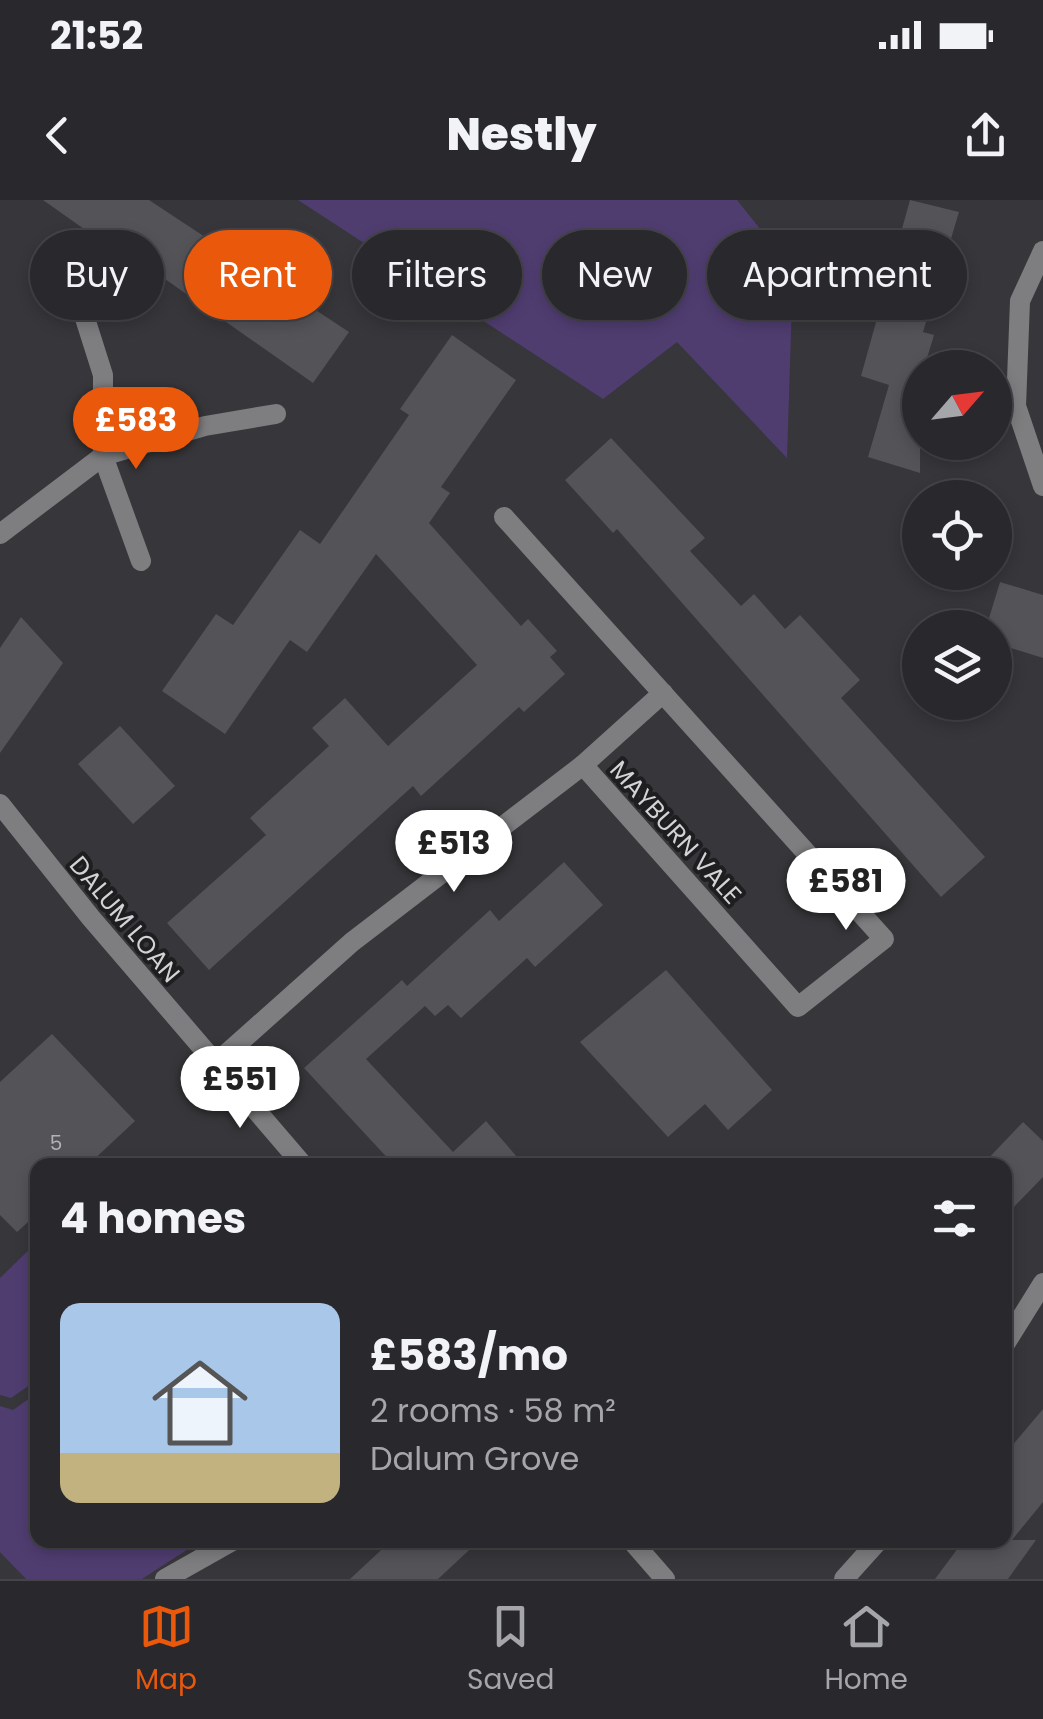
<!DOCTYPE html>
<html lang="en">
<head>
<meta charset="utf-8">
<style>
	body { margin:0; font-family:Poppins,sans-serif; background:#313034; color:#f1f3f6; height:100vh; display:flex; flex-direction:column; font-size:38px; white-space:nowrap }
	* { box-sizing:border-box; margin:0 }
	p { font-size:32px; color:#a5a6a9 }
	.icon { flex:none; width:55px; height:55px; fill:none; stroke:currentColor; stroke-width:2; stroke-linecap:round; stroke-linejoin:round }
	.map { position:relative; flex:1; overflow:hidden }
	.drawer { position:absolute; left:30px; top:958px; width:982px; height:390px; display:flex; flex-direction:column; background:#29282c; border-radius:20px; box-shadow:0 5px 15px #0003,0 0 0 2px #454448 }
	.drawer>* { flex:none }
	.guide { position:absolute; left:30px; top:30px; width:985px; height:90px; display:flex; gap:20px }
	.needle { width:65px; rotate:62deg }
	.fabs { position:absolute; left:902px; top:150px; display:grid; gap:20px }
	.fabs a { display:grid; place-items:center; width:110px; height:110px; border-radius:50%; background:#29282c; box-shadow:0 5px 15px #0003,0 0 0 2px #454448; font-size:50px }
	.price { position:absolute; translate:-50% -85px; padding:0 22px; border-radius:35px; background:#fff; color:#222; font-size:32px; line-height:65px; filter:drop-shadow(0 2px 5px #0008) }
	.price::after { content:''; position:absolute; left:50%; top:60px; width:30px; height:22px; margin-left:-15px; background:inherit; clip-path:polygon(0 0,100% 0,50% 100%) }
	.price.on { background:#ea580c; color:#fff }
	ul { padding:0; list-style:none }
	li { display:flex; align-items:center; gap:30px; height:250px; padding:0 30px }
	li+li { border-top:2px solid #454448 }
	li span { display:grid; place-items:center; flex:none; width:280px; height:200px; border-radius:20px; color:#555 }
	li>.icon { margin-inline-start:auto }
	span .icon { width:120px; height:120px; fill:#fffc; stroke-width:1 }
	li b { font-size:42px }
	h2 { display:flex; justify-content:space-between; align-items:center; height:120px; padding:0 30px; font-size:42px }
	.pill { padding:0 35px; border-radius:45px; background:#29282c; box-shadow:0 5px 15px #0003,0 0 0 2px #454448; font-size:35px; line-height:90px }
	.pill.on { background:#ea580c; color:#fff }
	.status { display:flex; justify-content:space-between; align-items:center; height:70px; padding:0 50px; background:#29282c; direction:ltr }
	.status svg { height:28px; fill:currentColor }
	header { display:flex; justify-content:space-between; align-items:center; height:130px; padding:0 30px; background:#29282c; font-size:45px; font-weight:800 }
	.menu { display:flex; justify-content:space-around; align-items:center; height:140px; border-top:2px solid #454448; background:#29282c; font-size:28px; color:#a5a6a9 }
	.menu a { display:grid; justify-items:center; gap:5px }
	.menu .on { color:#ea580c }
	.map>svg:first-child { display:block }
</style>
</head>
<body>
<div class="status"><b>21:52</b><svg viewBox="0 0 49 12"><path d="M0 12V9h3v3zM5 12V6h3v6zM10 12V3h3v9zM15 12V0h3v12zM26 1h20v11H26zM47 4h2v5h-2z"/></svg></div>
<header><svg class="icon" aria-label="back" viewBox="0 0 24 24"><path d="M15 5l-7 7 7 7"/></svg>Nestly<svg class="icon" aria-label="share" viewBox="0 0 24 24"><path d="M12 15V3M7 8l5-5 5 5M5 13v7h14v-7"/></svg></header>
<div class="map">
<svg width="1043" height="1379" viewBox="0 0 1043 1379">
	<rect width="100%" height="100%" fill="#37363a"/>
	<g fill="#4f3d70">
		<polygon points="298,0 737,0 793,70 787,258 677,142 603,199"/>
		<polygon points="37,1042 37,1180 11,1198 0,1195 0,1078"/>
		<polygon points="37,1193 38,1340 202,1340 142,1379 26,1379 0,1352 0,1206 13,1210"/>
	</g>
	<g fill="#545358">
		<polygon points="43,0 149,0 349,132 313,183 128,53 125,58"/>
		<polygon points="910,0 959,12 923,132 934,135 924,168 920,168 920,273 868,257 889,185 861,176"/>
		<polygon points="452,135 516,180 441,287 450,293 429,323 521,426 528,419 557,451 550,457 565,474 524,512 519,507 421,596 413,586 209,770 167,723 266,635 250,618 329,546 312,528 345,498 388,546 477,465 376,354 307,452 290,440 225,534 162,491 216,414 233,425 300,330 320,344 409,215 400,209"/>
		<polygon points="611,238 705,338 690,351 741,406 754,394 785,429 800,415 860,480 841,498 985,657 941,697 617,329 613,333 565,280"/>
		<polygon points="1000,382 1043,395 1043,458 995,443 995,428 986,428"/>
		<polygon points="21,417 63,463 0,553 0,448"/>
		<polygon points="120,526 175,586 133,624 78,564"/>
		<polygon points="564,662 603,705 535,767 527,758 461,818 448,805 435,816 425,806 366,859 453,952 486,921 524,965 394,965 304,868 402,780 407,786 490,710 499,721"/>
		<polygon points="666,770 772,890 728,930 705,904 668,937 580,842"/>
		<polygon points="52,834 135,921 88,965 38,965 38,1013 17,1032 0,1015 0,882"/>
		<polygon points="1023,922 1043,941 1043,977 1005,1016 1005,965 982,965"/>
		<polygon points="1043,1209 1043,1302 1012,1340 1036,1340 1008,1379 935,1379 964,1340 1005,1340 1005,1254"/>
		<polygon points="392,1340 480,1340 438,1379 350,1379"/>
	</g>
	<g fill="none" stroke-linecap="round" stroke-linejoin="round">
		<g stroke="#7e7e80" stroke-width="20">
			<polyline points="63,49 103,175 103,256 141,361"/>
			<polyline points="1043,51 1020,101 1016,206 1043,286"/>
			<polyline points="504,317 884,739 798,807 583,565"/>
			<polyline points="0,334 103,256 205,226 276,214"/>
			<polyline points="0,604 91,718 303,965"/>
			<polyline points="215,864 352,742 583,565 663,493"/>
			<polyline points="1005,1144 1043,1083"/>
			<polyline points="631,1340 665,1379"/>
			<polyline points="165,1379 234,1340"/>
			<polyline points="844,1379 879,1340"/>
		</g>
	</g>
	<g text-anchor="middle" stroke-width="8" stroke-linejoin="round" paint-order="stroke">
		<g font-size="20" fill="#b3b3b6">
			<text x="56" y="950">5</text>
		</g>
		<g font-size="25" fill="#d3d3d5" stroke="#1e1e20">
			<text transform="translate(676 632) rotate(48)" y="9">MAYBURN VALE</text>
			<text transform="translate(125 719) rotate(50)" y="9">DALUM LOAN</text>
		</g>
	</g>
</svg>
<div class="fabs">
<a><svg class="needle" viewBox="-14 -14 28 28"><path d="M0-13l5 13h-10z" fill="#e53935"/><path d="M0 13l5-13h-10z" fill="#a5a6a9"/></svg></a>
<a><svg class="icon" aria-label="locate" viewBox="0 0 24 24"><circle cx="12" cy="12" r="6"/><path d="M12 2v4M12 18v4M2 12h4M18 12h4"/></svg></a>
<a><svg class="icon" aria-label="layers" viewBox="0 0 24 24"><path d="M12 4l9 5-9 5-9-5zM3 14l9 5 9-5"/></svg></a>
</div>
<b class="price on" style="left:136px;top:272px">£583</b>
<b class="price" style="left:454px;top:695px">£513</b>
<b class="price" style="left:846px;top:733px">£581</b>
<b class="price" style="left:240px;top:931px">£551</b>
<div class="guide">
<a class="pill">Buy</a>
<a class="pill on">Rent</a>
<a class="pill">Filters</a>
<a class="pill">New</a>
<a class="pill">Apartment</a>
</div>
<section class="drawer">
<h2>4 homes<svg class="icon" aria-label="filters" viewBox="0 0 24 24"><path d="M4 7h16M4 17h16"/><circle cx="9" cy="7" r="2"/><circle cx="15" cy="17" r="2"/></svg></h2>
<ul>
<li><span style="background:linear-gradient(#a9c7e8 75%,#c2b280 0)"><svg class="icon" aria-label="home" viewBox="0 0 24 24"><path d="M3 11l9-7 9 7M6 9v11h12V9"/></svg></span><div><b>£583/mo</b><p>2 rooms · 58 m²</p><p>Dalum Grove</p></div></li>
</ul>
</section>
</div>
<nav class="menu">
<a class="on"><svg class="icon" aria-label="map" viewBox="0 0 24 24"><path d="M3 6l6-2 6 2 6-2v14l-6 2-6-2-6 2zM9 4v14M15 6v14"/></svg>Map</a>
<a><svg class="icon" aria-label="saved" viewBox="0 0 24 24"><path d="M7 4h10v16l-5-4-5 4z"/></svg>Saved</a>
<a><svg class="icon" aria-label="home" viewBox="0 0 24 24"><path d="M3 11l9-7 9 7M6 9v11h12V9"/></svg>Home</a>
</nav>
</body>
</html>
